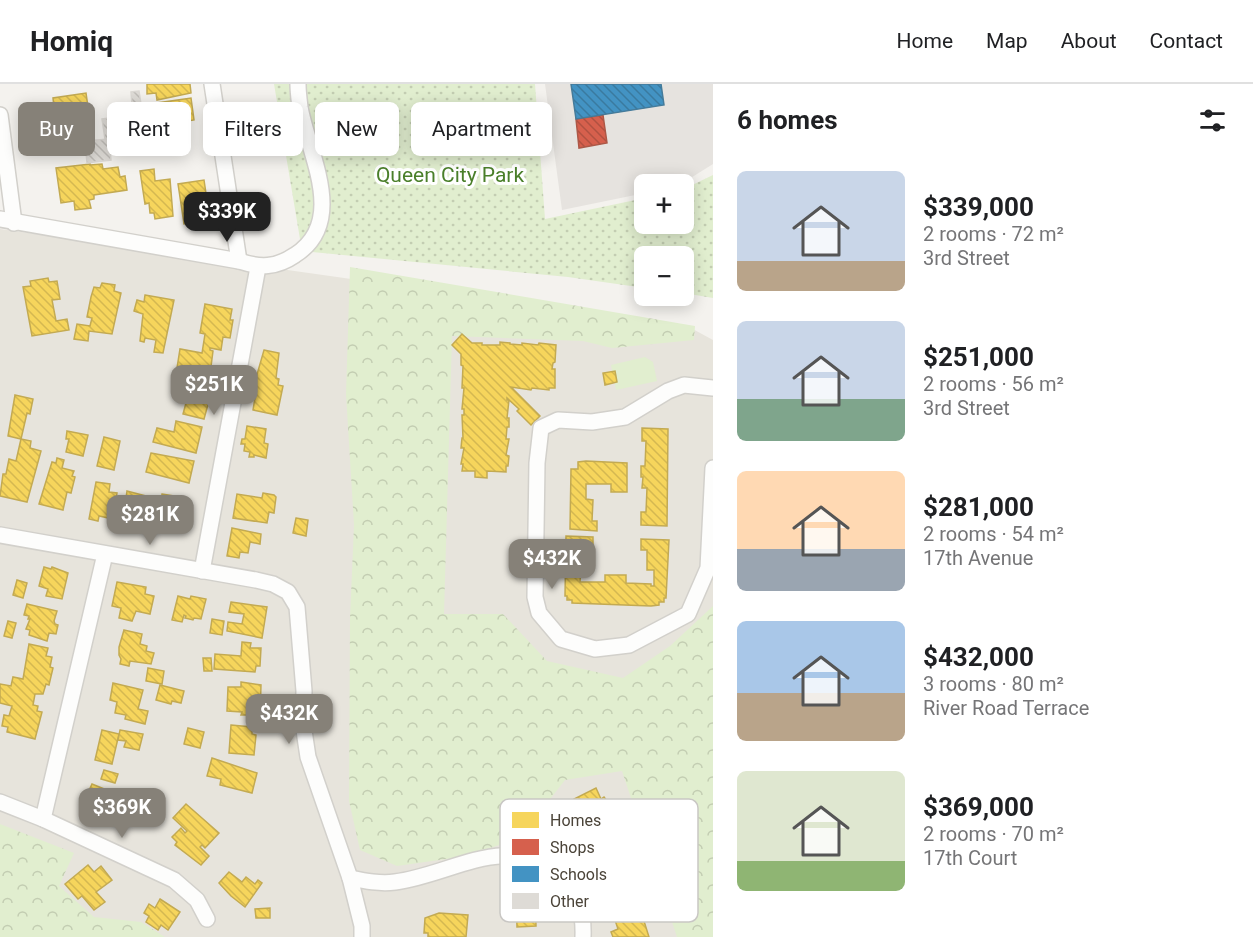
<!DOCTYPE html>
<html lang="en">
<head>
<meta charset="utf-8">
<style>
	body { margin:0; font-family:Roboto,sans-serif; background:#f6f6f6; color:#202124; height:100vh; display:flex; flex-direction:column; font-size:22px; white-space:nowrap }
	* { box-sizing:border-box; margin:0 }
	p { font-size:20px; color:#757577 }
	.icon { flex:none; width:33px; height:33px; fill:none; stroke:currentColor; stroke-width:2; stroke-linecap:round; stroke-linejoin:round }
	.map { position:relative; flex:1; overflow:hidden }
	.side { display:flex; flex-direction:column; background:#fff; width:540px }
	.side>* { flex:none }
	.hud { position:absolute; left:18px; top:18px; width:570px; height:54px; display:flex; gap:12px }
	.tools { position:absolute; left:634px; top:90px; display:grid; gap:12px }
	.tools a { display:grid; place-items:center; width:60px; height:60px; border-radius:9px; background:#fff; box-shadow:0 3px 15px #0003; font-size:30px }
	.price { position:absolute; translate:-50% -51px; padding:0 14px; border-radius:12px; background:#868178; color:#fff; font-size:20px; line-height:39px; filter:drop-shadow(0 2px 3px #0008) }
	.price::after { content:''; position:absolute; left:50%; top:36px; width:18px; height:14px; margin-left:-9px; background:inherit; clip-path:polygon(0 0,100% 0,50% 100%) }
	.price.on { background:#222; color:#fff }
	ul { padding:0; list-style:none }
	li { display:flex; align-items:center; gap:18px; height:150px; padding:0 24px }
	li span { display:grid; place-items:center; flex:none; width:168px; height:120px; border-radius:9px; color:#555 }
	li>.icon { margin-inline-start:auto }
	span .icon { width:72px; height:72px; fill:#fffc; stroke-width:1 }
	li b { font-size:26px }
	h2 { display:flex; justify-content:space-between; align-items:center; height:72px; padding:0 24px; font-size:26px }
	.chip { padding:0 21px; border-radius:9px; background:#fff; box-shadow:0 3px 15px #0003; font-size:21px; line-height:54px }
	.chip.on { background:#868178; color:#fff }
	header { display:flex; align-items:center; gap:36px; box-sizing:border-box; height:84px; padding:0 30px; background:#fff; border-bottom:2px solid #e0e0e0 }
	header strong { font-size:28px }
	nav { display:flex; gap:33px; margin-inline-start:auto; font-size:21px }
	main { display:flex; flex:1; min-height:0 }
	.map>svg:first-child { display:block }
</style>
</head>
<body>
<header>
<strong>Homiq</strong>
<nav><a>Home</a><a>Map</a><a>About</a><a>Contact</a></nav>
</header>
<main>
<div class="map">
<svg width="713" height="853" viewBox="0 0 713 853">
	<defs>
		<pattern id="grass-dots" width="8" height="8" patternUnits="userSpaceOnUse" patternTransform="scale(1.5)"><rect width="8" height="8" fill="#e1eecf"/><path d="M2 2h.1M6 6h.1" fill="none" stroke="#c3cdb2" stroke-width="1.8" stroke-linecap="round"/></pattern>
		<pattern id="forest-crowns" width="20" height="18" patternUnits="userSpaceOnUse" patternTransform="scale(1.5)"><rect width="20" height="18" fill="#e1eecf"/><path d="M2 6a3 3 0 1 1 6 0M12 15a3 3 0 1 1 6 0" fill="none" stroke="#c3cdb2"/></pattern>
		<pattern id="homes-back-hatch" width="6" height="6" patternUnits="userSpaceOnUse" patternTransform="scale(1.5)"><rect width="6" height="6" fill="#f6d55c"/><path d="M-1 5l2 2M0 0l6 6M5-1l2 2" fill="none" stroke="#d4b851"/></pattern>
		<pattern id="shops-back-hatch" width="6" height="6" patternUnits="userSpaceOnUse" patternTransform="scale(1.5)"><rect width="6" height="6" fill="#d6604d"/><path d="M-1 5l2 2M0 0l6 6M5-1l2 2" fill="none" stroke="#b05141"/></pattern>
		<pattern id="schools-back-hatch" width="6" height="6" patternUnits="userSpaceOnUse" patternTransform="scale(1.5)"><rect width="6" height="6" fill="#4393c3"/><path d="M-1 5l2 2M0 0l6 6M5-1l2 2" fill="none" stroke="#3a7a9f"/></pattern>
		<pattern id="building-back-hatch" width="6" height="6" patternUnits="userSpaceOnUse" patternTransform="scale(1.5)"><rect width="6" height="6" fill="#dedbd6"/><path d="M-1 5l2 2M0 0l6 6M5-1l2 2" fill="none" stroke="#c0bdb8"/></pattern>
	</defs>
	<rect width="100%" height="100%" fill="#f4f2ee"/>
	<polygon fill="#e7e4dc" points="0,145 689,243 713,256 713,853 0,853"/>
	<polygon fill="url(#grass-dots)" points="274,0 535,0 545,135 645,114 645,140 684,140 684,105 713,91 713,214 684,209 684,172 645,172 645,204 568,193 302,167"/>
	<g fill="url(#forest-crowns)">
		<polygon points="350,183 695,242 694,256 612,264 583,257 452,252 444,530 503,530 547,577 623,594 670,562 713,522 713,853 677,853 622,687 565,696 519,755 460,773 397,782 360,766 349,717 350,534 354,441 346,310"/>
		<polygon points="0,740 74,769 59,802 94,833 141,838 165,853 0,853"/>
	</g>
	<polygon fill="#e1eecf" points="645,273 653,278 657,297 616,306 611,281"/>
	<polygon fill="#e6e3df" points="545,0 713,0 713,80 681,100 645,100 645,109 562,126"/>
	<g fill="url(#homes-back-hatch)" stroke="#c3aa52" stroke-width="1.5">
		<polygon points="147,0 190,0 191,9 157,16 156,9 147,10"/>
		<polygon points="86,9 88,23 76,25 78,37 78,44 75,44 76,50 52,54 47,25 54,24 53,14"/>
		<polygon points="191,14 194,36 158,42 156,29 159,29 157,19"/>
		<polygon points="90,80 90,81 102,80 103,85 118,83 120,93 125,92 127,106 94,111 94,115 89,116 91,124 75,126 74,117 61,119 56,84"/>
		<polygon points="154,85 155,97 170,95 173,132 155,135 154,129 150,129 149,119 145,120 140,87"/>
		<polygon points="204,96 210,136 184,140 178,100"/>
		<polygon points="48,194 49,198 57,197 60,215 52,216 56,237 67,235 69,246 32,252 23,203 31,202 30,197"/>
		<polygon points="102,199 115,201 114,207 121,209 112,250 89,247 88,257 74,255 77,240 90,242 92,234 87,233 91,213 94,203 100,204"/>
		<polygon points="145,211 174,216 163,269 154,268 156,256 145,254 144,258 140,257 143,230 134,227 137,216 144,218"/>
		<polygon points="205,220 232,225 230,236 233,236 230,254 223,253 221,266 210,264 210,266 213,267 210,290 177,284 180,265 202,269 205,250 200,249"/>
		<polygon points="462,250 472,259 482,259 482,261 500,261 500,258 510,259 510,260 522,261 522,259 538,261 539,259 556,261 555,278 553,279 552,285 555,285 555,304 549,304 549,306 532,304 531,306 511,303 540,332 531,341 517,327 519,325 507,314 507,316 509,316 507,334 509,334 509,343 507,343 506,355 509,355 506,371 509,372 508,382 506,382 506,388 487,387 487,394 475,393 475,387 462,387 463,380 461,380 464,364 461,364 462,354 463,354 462,331 464,331 464,325 462,325 464,304 462,304 463,282 461,281 461,270 452,261"/>
		<polygon points="264,266 279,269 276,294 279,295 278,301 283,302 277,331 253,326 256,308 252,308"/>
		<polygon points="615,287 617,298 605,301 603,289"/>
		<polygon points="188,308 210,313 204,335 183,330 186,319 182,318 184,309 188,309"/>
		<polygon points="15,311 33,315 30,330 27,329 21,355 8,352"/>
		<polygon points="176,337 202,343 196,369 153,358 157,344 174,348"/>
		<polygon points="247,342 266,345 264,359 268,360 266,374 254,371 254,373 249,373 250,368 244,367 245,360 241,360 242,355 245,355"/>
		<polygon points="642,344 668,345 667,442 641,441 641,428 646,428 647,404 642,404 643,393 641,393 641,382 645,382 646,357 642,357"/>
		<polygon points="67,347 88,351 83,372 66,368 69,355 66,355"/>
		<polygon points="104,353 120,357 114,386 97,382"/>
		<polygon points="21,355 31,357 30,364 41,367 27,418 0,412 3,390 6,390 9,375 16,377"/>
		<polygon points="151,369 194,377 189,399 146,388"/>
		<polygon points="57,374 64,376 62,384 74,387 72,392 75,393 71,409 67,408 63,426 39,420 52,378 56,379"/>
		<polygon points="586,377 627,379 627,408 611,408 611,400 586,400 586,415 593,416 592,437 597,437 597,447 570,445 571,385 578,385 578,378"/>
		<polygon points="96,398 110,400 109,408 117,409 113,435 99,432 98,437 89,435"/>
		<polygon points="127,407 150,413 146,430 151,431 149,442 141,442 140,447 122,444"/>
		<polygon points="263,409 274,411 276,413 274,429 269,428 267,439 233,434 237,410 262,414"/>
		<polygon points="162,410 187,414 182,444 168,441 167,445 158,444"/>
		<polygon points="296,434 308,436 306,452 293,449"/>
		<polygon points="232,444 261,450 260,460 250,458 248,469 240,468 239,474 227,472"/>
		<polygon points="566,452 593,453 593,462 588,462 588,484 581,484 580,498 605,498 605,491 626,491 626,499 651,500 651,502 654,502 654,486 647,486 647,466 641,466 641,455 669,456 666,514 664,514 664,518 659,518 659,521 651,522 572,519 572,516 567,516 567,512 565,512"/>
		<polygon points="44,483 51,485 52,483 68,489 62,515 46,512 48,505 39,502"/>
		<polygon points="17,496 27,499 23,514 13,511"/>
		<polygon points="117,498 146,503 145,510 154,512 150,530 136,527 132,537 119,534 121,524 112,522"/>
		<polygon points="178,512 190,515 191,512 206,515 201,535 194,534 193,536 185,534 186,532 184,531 182,538 172,536"/>
		<polygon points="231,518 267,523 262,554 227,547 228,538 242,540 244,530 229,528"/>
		<polygon points="27,520 57,527 54,537 55,540 58,541 56,550 49,549 47,557 29,551 30,546 26,545 30,535 28,535 29,532 24,531"/>
		<polygon points="212,535 224,537 222,551 210,549"/>
		<polygon points="8,537 16,539 12,554 4,552"/>
		<polygon points="124,546 142,550 140,560 147,562 146,567 154,569 151,580 130,577 129,582 120,580 121,575 119,571 119,563"/>
		<polygon points="242,558 251,559 250,564 261,564 260,582 256,582 255,588 214,585 215,570 241,572"/>
		<polygon points="29,560 48,564 46,572 52,573 50,583 53,584 49,601 46,600 43,610 35,610 33,621 38,622 37,627 42,628 35,655 7,648 8,643 2,642 4,631 9,632 12,622 0,619 0,600 11,602 13,593 23,595"/>
		<polygon points="203,574 211,574 212,587 204,587"/>
		<polygon points="148,584 164,587 162,600 146,597"/>
		<polygon points="241,598 261,601 260,631 241,631 242,628 227,627 228,603 241,603"/>
		<polygon points="113,599 143,606 138,625 148,627 145,640 125,635 126,631 115,629 117,618 110,616"/>
		<polygon points="160,601 184,607 181,619 172,617 171,620 156,616"/>
		<polygon points="231,641 252,643 252,650 256,651 254,671 229,669"/>
		<polygon points="188,644 204,648 200,664 184,660"/>
		<polygon points="102,646 119,650 112,680 95,676"/>
		<polygon points="120,646 143,650 139,666 124,663 126,657 118,656"/>
		<polygon points="212,674 257,689 252,709 220,701 221,695 207,692"/>
		<polygon points="104,686 118,690 115,699 101,695"/>
		<polygon points="92,700 114,709 103,734 96,731 95,732 81,724"/>
		<polygon points="596,704 601,715 604,713 607,717 610,716 613,722 618,720 624,732 585,751 579,738 583,736 582,730 574,715"/>
		<polygon points="127,709 155,721 147,741 141,738 134,741 128,738 125,731 119,729"/>
		<polygon points="186,720 219,749 205,764 202,761 200,763 209,772 201,781 175,761 177,758 172,753 181,744 185,749 187,747 173,734"/>
		<polygon points="88,781 94,788 101,782 112,796 96,808 105,818 94,826 82,812 78,815 65,800"/>
		<polygon points="229,788 242,798 246,793 255,800 258,796 262,799 245,823 231,812 219,799"/>
		<polygon points="535,807 536,842 517,843 516,808"/>
		<polygon points="160,815 180,828 168,846 161,841 158,846 146,838 149,832 144,829 149,820 155,824"/>
		<polygon points="638,818 649,853 613,853 611,848 618,845 612,827"/>
		<polygon points="270,824 270,834 256,834 255,825"/>
		<polygon points="439,829 468,831 466,853 428,853 428,849 424,849 425,834"/>
	</g>
	<polygon fill="url(#shops-back-hatch)" stroke="#ac5847" stroke-width="1.5" points="603,31 607,59 579,64 576,35"/>
	<polygon fill="url(#schools-back-hatch)" stroke="#457b9a" stroke-width="1.5" points="571,0 661,0 664,21 576,35"/>
	<g fill="url(#building-back-hatch)" stroke="#dcd9d4" stroke-width="1.5">
		<polygon points="139,7 141,20 132,21 131,8"/>
		<polygon points="127,32 130,51 105,55 102,35"/>
		<polygon points="109,55 111,76 87,79 85,57"/>
	</g>
	<g fill="none" stroke-linecap="round" stroke-linejoin="round">
		<g stroke="#d2d0cb" stroke-width="18">
			<g id="minor">
				<polyline points="212,0 239,177"/>
				<polyline points="0,31 14,139"/>
				<path d="M 0,135 L 239,177 C 260,184 276,184 295,171 C 348,137 308,69 300,23 C 299,15 298,8 298,0"/>
				<polyline points="713,304 684,301 668,307 625,333 592,338 558,336 541,344 537,379 535,513 539,529 561,555 595,565 629,561 688,530 708,484 713,384"/>
				<polyline points="0,451 256,496 273,500 288,508 297,523 304,607 303,640 308,673 350,794"/>
				<polyline points="202,487 258,183"/>
				<polyline points="0,718 43,735 174,796 197,816 207,835"/>
				<polyline points="43,735 105,470"/>
				<path d="M 362,853 L 362,842 L 350,794 C 365,797 380,800 395,798 C 452,791 506,747 559,791 C 578,809 584,827 583,853"/>
			</g>
		</g>
		<use href="#minor" stroke="#fdfdfc" stroke-width="15"/>
	</g>
	<g text-anchor="middle" stroke-width="6" stroke-linejoin="round" paint-order="stroke">
		<g font-size="21" fill="#4a7f2a" stroke="#fff">
			<text x="450" y="98">Queen City Park</text>
		</g>
	</g>
	<rect x="500" y="715" width="198" height="123" rx="9" fill="#fff" stroke="#c9c7c4" stroke-width="1.5"/>
	<rect x="512" y="728" width="27" height="16" fill="#f6d55c"/>
	<rect x="512" y="755" width="27" height="16" fill="#d6604d"/>
	<rect x="512" y="782" width="27" height="16" fill="#4393c3"/>
	<rect x="512" y="809" width="27" height="16" fill="#dedbd6"/>
	<g font-size="16" fill="#4b4439">
		<text x="550" y="742">Homes</text>
		<text x="550" y="769">Shops</text>
		<text x="550" y="796">Schools</text>
		<text x="550" y="823">Other</text>
	</g>
</svg>
<div class="tools">
<a>+</a>
<a>−</a>
</div>
<b class="price on" style="left:227px;top:159px">$339K</b>
<b class="price" style="left:214px;top:332px">$251K</b>
<b class="price" style="left:150px;top:462px">$281K</b>
<b class="price" style="left:552px;top:506px">$432K</b>
<b class="price" style="left:289px;top:661px">$432K</b>
<b class="price" style="left:122px;top:755px">$369K</b>
<div class="hud">
<a class="chip on">Buy</a>
<a class="chip">Rent</a>
<a class="chip">Filters</a>
<a class="chip">New</a>
<a class="chip">Apartment</a>
</div>
</div>
<section class="side">
<h2>6 homes<svg class="icon" aria-label="filters" viewBox="0 0 24 24"><path d="M4 7h16M4 17h16"/><circle cx="9" cy="7" r="2"/><circle cx="15" cy="17" r="2"/></svg></h2>
<ul>
<li><span style="background:linear-gradient(#c9d6e8 75%,#b9a48a 0)"><svg class="icon" aria-label="home" viewBox="0 0 24 24"><path d="M3 11l9-7 9 7M6 9v11h12V9"/></svg></span><div><b>$339,000</b><p>2 rooms · 72 m²</p><p>3rd Street</p></div></li>
<li><span style="background:linear-gradient(#c9d6e8 65%,#7fa58c 0)"><svg class="icon" aria-label="home" viewBox="0 0 24 24"><path d="M3 11l9-7 9 7M6 9v11h12V9"/></svg></span><div><b>$251,000</b><p>2 rooms · 56 m²</p><p>3rd Street</p></div></li>
<li><span style="background:linear-gradient(#ffd9b3 65%,#9aa5b1 0)"><svg class="icon" aria-label="home" viewBox="0 0 24 24"><path d="M3 11l9-7 9 7M6 9v11h12V9"/></svg></span><div><b>$281,000</b><p>2 rooms · 54 m²</p><p>17th Avenue</p></div></li>
<li><span style="background:linear-gradient(#a9c7e8 60%,#b9a48a 0)"><svg class="icon" aria-label="home" viewBox="0 0 24 24"><path d="M3 11l9-7 9 7M6 9v11h12V9"/></svg></span><div><b>$432,000</b><p>3 rooms · 80 m²</p><p>River Road Terrace</p></div></li>
<li><span style="background:linear-gradient(#dfe7d0 75%,#8fb573 0)"><svg class="icon" aria-label="home" viewBox="0 0 24 24"><path d="M3 11l9-7 9 7M6 9v11h12V9"/></svg></span><div><b>$369,000</b><p>2 rooms · 70 m²</p><p>17th Court</p></div></li>
</ul>
</section>
</main>
</body>
</html>
